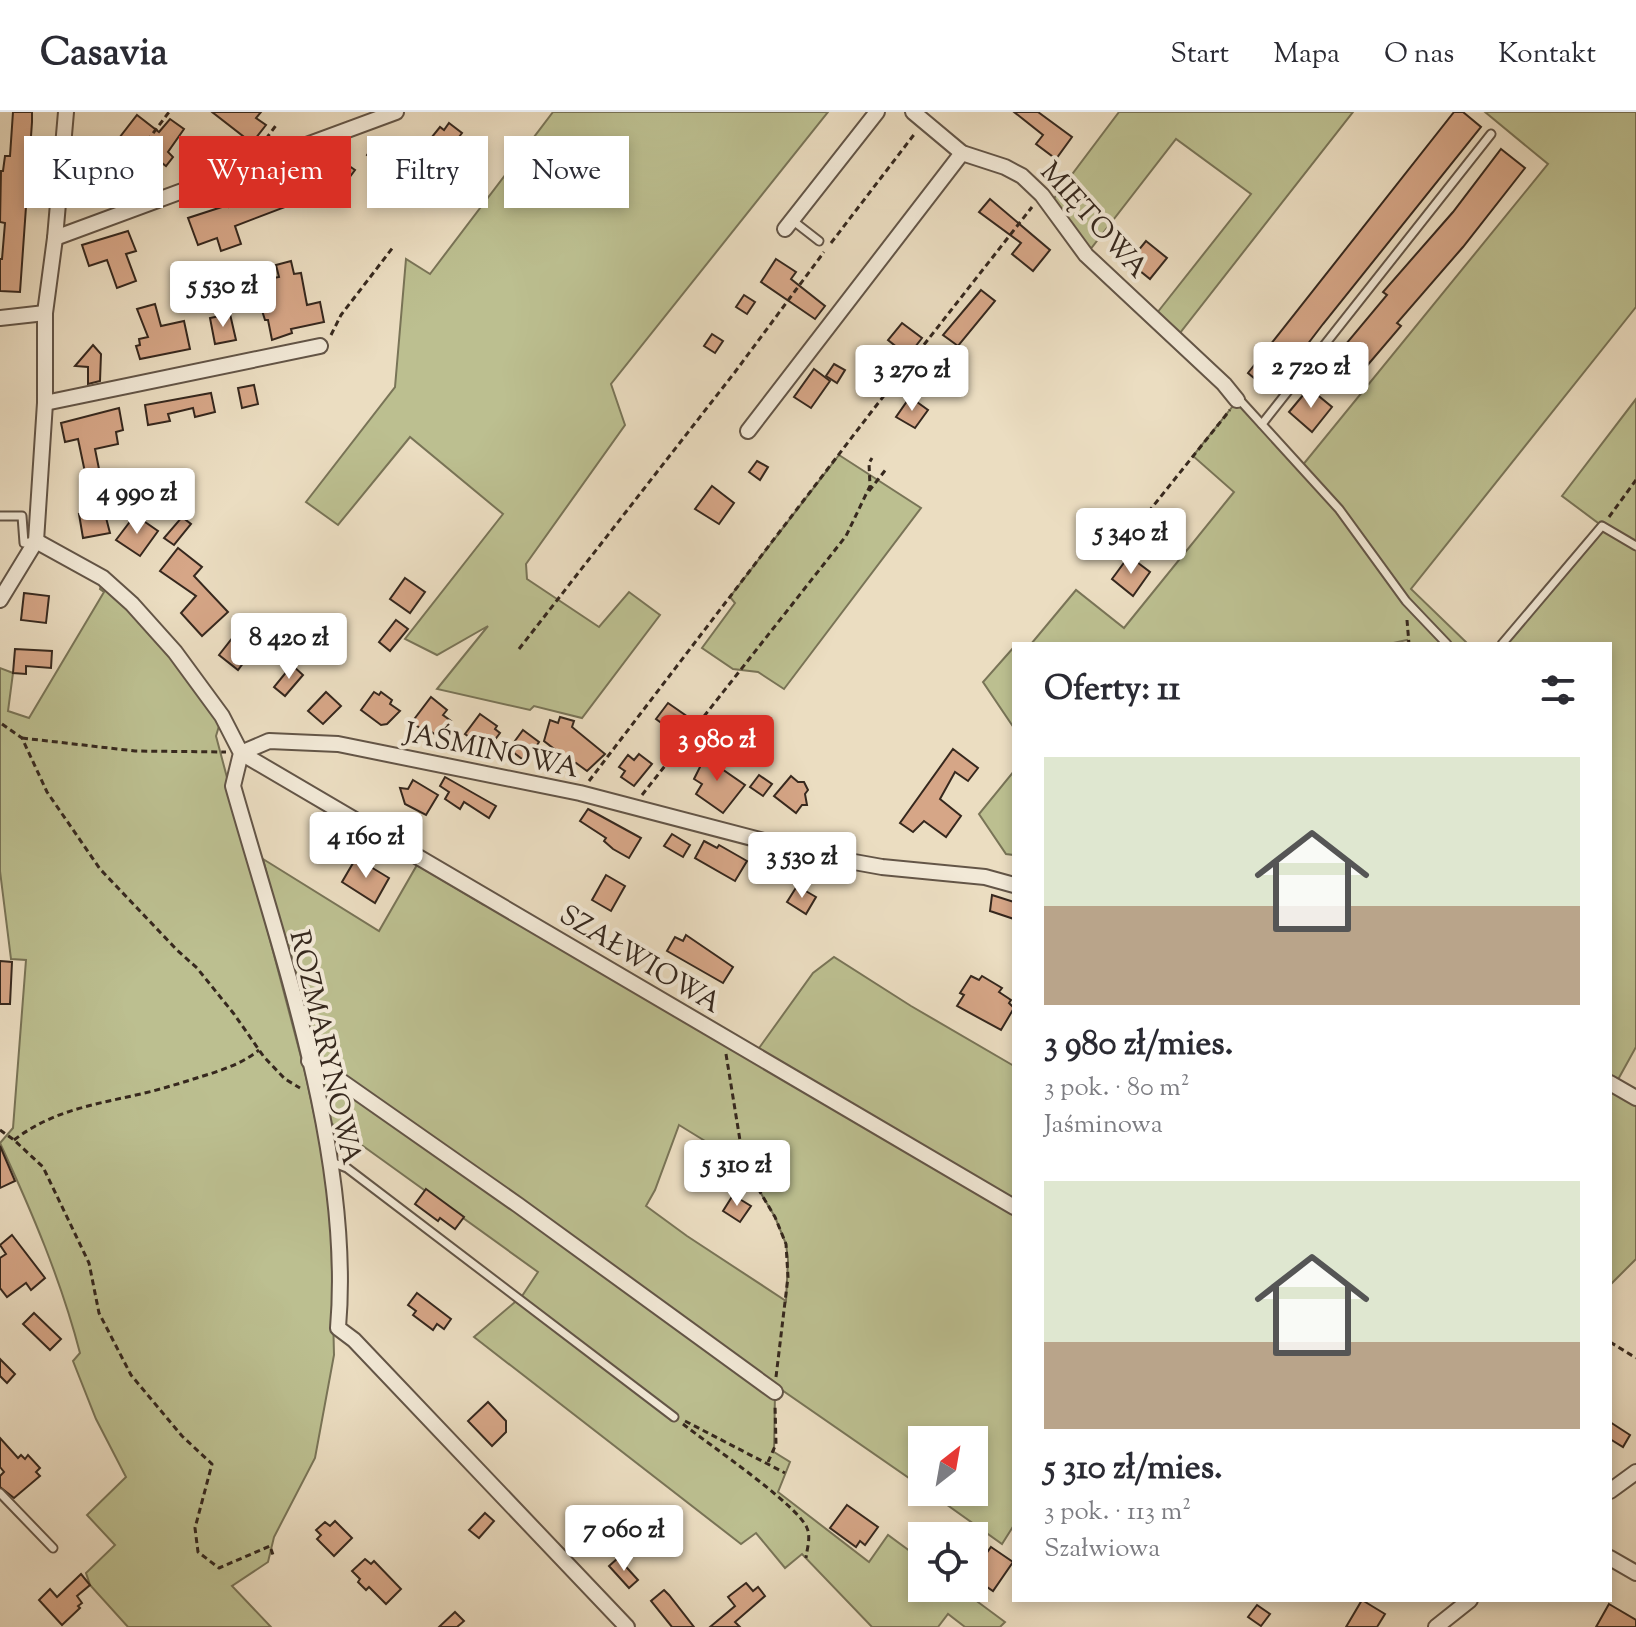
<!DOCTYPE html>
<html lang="pl">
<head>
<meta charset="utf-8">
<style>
	body { margin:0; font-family:"Sorts Mill Goudy",serif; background:#f7f7f7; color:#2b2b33; height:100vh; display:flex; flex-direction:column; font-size:30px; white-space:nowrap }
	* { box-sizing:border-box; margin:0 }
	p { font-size:26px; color:#7c7c81 }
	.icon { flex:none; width:44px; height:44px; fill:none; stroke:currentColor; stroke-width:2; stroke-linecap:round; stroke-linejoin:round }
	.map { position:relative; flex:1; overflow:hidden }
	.panel { position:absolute; left:1012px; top:530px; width:600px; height:960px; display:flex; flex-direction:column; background:#fff; border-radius:0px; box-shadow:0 4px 12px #0003 }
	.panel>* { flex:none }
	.guide { position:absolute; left:24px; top:24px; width:760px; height:72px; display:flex; gap:16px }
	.needle { width:52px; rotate:31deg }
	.tools { position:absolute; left:908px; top:1314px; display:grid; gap:16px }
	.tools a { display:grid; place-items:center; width:80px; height:80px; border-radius:0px; background:#fff; box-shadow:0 4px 12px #0003; font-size:40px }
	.price { position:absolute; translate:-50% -68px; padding:0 18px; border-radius:8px; background:#fff; color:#222; font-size:26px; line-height:52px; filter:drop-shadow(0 2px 4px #0008) }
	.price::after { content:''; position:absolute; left:50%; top:48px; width:24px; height:18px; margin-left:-12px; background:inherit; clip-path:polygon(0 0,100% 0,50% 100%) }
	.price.on { background:#d93025; color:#fff }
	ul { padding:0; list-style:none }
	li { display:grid; align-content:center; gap:16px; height:424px; padding:0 32px }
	li span { display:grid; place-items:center; height:248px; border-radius:0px; color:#555 }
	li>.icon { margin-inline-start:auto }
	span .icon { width:144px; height:144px; fill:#fffc; stroke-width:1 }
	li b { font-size:34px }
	h2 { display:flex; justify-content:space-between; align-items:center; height:96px; padding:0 32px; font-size:34px }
	.chip { padding:0 28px; border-radius:0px; background:#fff; box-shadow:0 4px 12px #0003; font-size:28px; line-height:72px }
	.chip.on { background:#d93025; color:#fff }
	header { display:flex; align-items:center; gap:48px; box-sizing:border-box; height:112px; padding:0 40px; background:#fff; border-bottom:2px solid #e1e1e2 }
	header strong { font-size:38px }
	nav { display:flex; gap:44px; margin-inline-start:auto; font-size:28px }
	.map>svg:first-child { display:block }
</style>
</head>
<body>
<header>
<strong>Casavia</strong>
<nav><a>Start</a><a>Mapa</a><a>O nas</a><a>Kontakt</a></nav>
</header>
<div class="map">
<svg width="1636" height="1515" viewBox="0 0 1636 1515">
	<rect width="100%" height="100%" fill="#ebddc1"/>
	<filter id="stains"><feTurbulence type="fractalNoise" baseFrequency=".0025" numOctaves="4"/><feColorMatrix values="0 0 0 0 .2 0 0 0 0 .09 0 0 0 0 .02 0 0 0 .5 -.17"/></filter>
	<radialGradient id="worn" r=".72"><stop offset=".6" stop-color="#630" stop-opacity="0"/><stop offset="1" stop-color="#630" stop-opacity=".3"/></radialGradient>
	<g fill="#bcbf90" stroke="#797457" stroke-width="2" fill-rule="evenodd">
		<polygon points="553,0 828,0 611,272 625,313 526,452 527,467 599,515 629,480 660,503 582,606 534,594 530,598 437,577 488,514 437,543 405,527 503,402 410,325 338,413 306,390 395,275 406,147 430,162"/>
		<polygon points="1119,0 1353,0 1176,226 1153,206 1251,82 1176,27 1086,143 1049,93"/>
		<polygon points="1485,0 1636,0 1636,195 1411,477 1468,532 1409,532 1407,528 1389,532 1031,532 1076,478 1124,516 1234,380 1193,344 1237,289 1302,354 1548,52"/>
		<polygon points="1636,287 1636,935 1615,973 1636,986 1636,1147 1610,1173 1610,532 1502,532 1602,414 1562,384"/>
		<polygon points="839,343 921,396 784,577 758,560 733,557 702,536 735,491 730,485"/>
		<path d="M 103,466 L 222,604 L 216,624 L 305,960 L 322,1039 L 331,1115 L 334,1243 L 315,1346 L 274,1425 L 268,1450 L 232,1474 L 271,1515 L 128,1515 L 90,1473 L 86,1461 L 115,1433 L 87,1403 L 126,1365 L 96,1307 L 73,1249 L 80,1241 C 61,1168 32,1100 0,1031 L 13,1016 L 26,848 L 11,847 L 0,759 L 0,556 L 13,561 L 8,599 L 29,606 L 104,480 L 100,477 Z"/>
		<polygon points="1014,535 1014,616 983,570"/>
		<polygon points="1014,659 1014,743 1006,742 979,702"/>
		<path d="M 263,747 L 379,819 L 417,753 L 484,793 L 490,787 L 754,943 L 813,861 L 834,845 L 911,894 L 1014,954 L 1014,1413 L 1002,1432 L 929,1380 L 974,1380 L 974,1328 L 922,1328 L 922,1375 L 776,1274 L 775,1280 L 774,1340 L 790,1350 L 778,1380 L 869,1450 L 888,1423 L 922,1448 L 922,1476 L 959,1476 L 1005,1510 L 1000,1515 L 965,1515 L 948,1502 L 938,1515 L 872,1515 L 802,1442 L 785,1456 L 756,1421 L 741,1432 L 474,1225 L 522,1184 L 538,1160 L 331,1011 ZM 679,1013 L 744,1053 L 775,1105 L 786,1132 L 788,1148 L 786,1189 L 687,1124 L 646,1094 L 655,1078 Z"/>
	</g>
	<g fill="#d6a687" stroke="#36281e" stroke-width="2">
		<polygon points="13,0 32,0 32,10 20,180 0,179 0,147 2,147 5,111 0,110 1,59 3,59 5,44 10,44"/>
		<polygon points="212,0 261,0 256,6 266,13 252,31"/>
		<polygon points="1014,0 1038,0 1072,25 1056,47 1036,32 1043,23"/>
		<polygon points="1454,0 1463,0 1481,15 1323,212 1271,280 1248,261"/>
		<polygon points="137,3 159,20 170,7 184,17 168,40 173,45 166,54 137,32 122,51 124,53 116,65 99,52"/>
		<polygon points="449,11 462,21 444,45 427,31 440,15 444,18"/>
		<polygon points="377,29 410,52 399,67 367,43"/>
		<polygon points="1501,37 1525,56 1463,135 1397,211 1401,214 1348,276 1325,257 1387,183 1383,180 1453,100"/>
		<polygon points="339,47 355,58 340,78 325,66"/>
		<polygon points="286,74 293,92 235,114 241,132 221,139 217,126 198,133 188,106 228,93 229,95"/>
		<polygon points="990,87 1050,138 1033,159 1012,142 1021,131 979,100"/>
		<polygon points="128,119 136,139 126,142 136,169 117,176 107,148 89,154 82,133"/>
		<polygon points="1146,129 1167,146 1150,167 1129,150"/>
		<polygon points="776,147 796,160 791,167 825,194 815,207 761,170"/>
		<polygon points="291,149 294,162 301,161 307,193 320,190 324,210 291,217 292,221 272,228 268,208 265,208 253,170 279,165 276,153"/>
		<polygon points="981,178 995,189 958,234 943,223"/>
		<polygon points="744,183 755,190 747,202 736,195"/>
		<polygon points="155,192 161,214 184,209 190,237 140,247 136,234 140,233 139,227 148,225 137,197"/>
		<polygon points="230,202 236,228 215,232 210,206"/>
		<polygon points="902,211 922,226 908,244 888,228"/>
		<polygon points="712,222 723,229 715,241 704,234"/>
		<polygon points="93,233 101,242 100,269 88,272 88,255 75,254"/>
		<polygon points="834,252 845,258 837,271 826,264"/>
		<polygon points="814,257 830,269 811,296 794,285"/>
		<polygon points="254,273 258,292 242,296 238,276"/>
		<polygon points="1309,276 1332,295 1312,320 1289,300"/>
		<polygon points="211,281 215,300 195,305 193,296 168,302 170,309 148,313 145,293"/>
		<polygon points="910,285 928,298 915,316 896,305"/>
		<polygon points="119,296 123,318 116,320 118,332 95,337 100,362 86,365 78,327 65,330 61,311"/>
		<polygon points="757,349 768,355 760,368 749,360"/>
		<polygon points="712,374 734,391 719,412 695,397"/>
		<polygon points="104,398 110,421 83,426 79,402"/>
		<polygon points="135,403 158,419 140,444 116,428"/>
		<polygon points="182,405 191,412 174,433 164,426"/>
		<polygon points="178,436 202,455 194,464 228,500 202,524 181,501 196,484 160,459"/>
		<polygon points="1129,444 1150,460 1133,484 1112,467"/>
		<polygon points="405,466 425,480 410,501 390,487"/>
		<polygon points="24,481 49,484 46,511 21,508"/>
		<polygon points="396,508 408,517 390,539 379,530"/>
		<polygon points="237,520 255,535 238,558 219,543"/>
		<polygon points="15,537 52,539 51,556 26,554 26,562 13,561"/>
		<polygon points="292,553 303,563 285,584 274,575"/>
		<polygon points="326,580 341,594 323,612 308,599"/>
		<polygon points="374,580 379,583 381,580 392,588 390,592 400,599 387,612 381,613 361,598"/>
		<polygon points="431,585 447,598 443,603 451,609 439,625 427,617 425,620 412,610"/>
		<polygon points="668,591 688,605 675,621 656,607"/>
		<polygon points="480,602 497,614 495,617 500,621 487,638 465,622"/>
		<polygon points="560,605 574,609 572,615 605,642 587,659 576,651 566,655 566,646 544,629 550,608 558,611"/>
		<polygon points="523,618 539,630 526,650 509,637"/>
		<polygon points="953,637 978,656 968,669 955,660 940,687 961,704 946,725 924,709 913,720 900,711"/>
		<polygon points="707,641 730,646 722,657 745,673 723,701 696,682 702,672 694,667"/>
		<polygon points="639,642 652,652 634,674 621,665 625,659 619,655 628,643 634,648"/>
		<polygon points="759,663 772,672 763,684 750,675"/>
		<polygon points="791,664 798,670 804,670 808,678 805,682 807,693 802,693 796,701 774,684"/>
		<polygon points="445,665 496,694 489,706 464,690 460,697 445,687 449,680 440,674"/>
		<polygon points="413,668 438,683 426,703 405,692 400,676 408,677"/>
		<polygon points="588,697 641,726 629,746 613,737 604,729 606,726 580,709"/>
		<polygon points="672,722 690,733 683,745 664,734"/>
		<polygon points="704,729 717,736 719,733 747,749 735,769 695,746"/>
		<polygon points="356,746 389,766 375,791 342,770"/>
		<polygon points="606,763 625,774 611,799 592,788"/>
		<polygon points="797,774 816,785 806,802 787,790"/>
		<polygon points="992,783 1014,790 1014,807 990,799"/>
		<polygon points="686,823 733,855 723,871 667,839 675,825 683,829"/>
		<polygon points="0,849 12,850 10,892 0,892"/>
		<polygon points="971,864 979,868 982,864 1002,876 999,880 1011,888 1009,891 1014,896 1001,918 957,894 964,883 960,881"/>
		<polygon points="0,1034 15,1069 0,1076"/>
		<polygon points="426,1077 464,1105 455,1117 440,1106 438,1109 415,1092"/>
		<polygon points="733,1083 751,1094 740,1110 723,1099"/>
		<polygon points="12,1123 45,1166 31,1178 26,1171 7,1185 0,1176 0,1146 6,1142 0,1133"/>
		<polygon points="417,1181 451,1207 444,1217 437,1212 433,1218 413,1203 416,1199 408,1193"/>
		<polygon points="34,1201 61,1227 50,1238 23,1212"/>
		<polygon points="0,1247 15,1262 7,1271 0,1264"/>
		<polygon points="488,1290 506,1309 506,1320 492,1334 468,1309"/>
		<polygon points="1610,1310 1630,1323 1623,1335 1610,1327"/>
		<polygon points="0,1326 18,1346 21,1343 25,1347 28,1343 40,1356 36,1360 40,1364 14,1386 0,1375 0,1364 4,1360 0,1355"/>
		<polygon points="847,1393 878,1415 865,1433 860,1429 856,1435 830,1416"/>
		<polygon points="485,1401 494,1409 479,1426 469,1418"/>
		<polygon points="335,1409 352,1426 334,1444 317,1427 321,1423 316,1418 325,1410 330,1414"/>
		<polygon points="991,1435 1013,1450 993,1479 974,1466 979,1458 976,1456"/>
		<polygon points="618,1446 638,1468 629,1476 609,1454"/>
		<polygon points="365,1447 371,1452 374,1449 401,1477 386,1492 369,1475 366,1478 358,1470 360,1467 352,1459"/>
		<polygon points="81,1462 90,1473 77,1484 82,1491 78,1494 80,1496 62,1513 39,1488 50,1477 57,1485"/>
		<polygon points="746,1471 753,1479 758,1475 765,1484 735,1510 740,1515 710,1515 735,1494 728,1485"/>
		<polygon points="664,1478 669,1483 694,1515 672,1515 651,1489"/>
		<polygon points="1362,1488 1385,1502 1377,1515 1346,1515"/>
		<polygon points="1609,1492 1636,1508 1636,1515 1596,1515"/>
		<polygon points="1257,1493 1270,1502 1261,1514 1248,1505"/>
		<polygon points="455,1500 464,1509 457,1515 439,1515"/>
	</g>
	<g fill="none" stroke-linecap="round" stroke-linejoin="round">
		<g stroke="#635547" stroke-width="11">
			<g id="lane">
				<polyline points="792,108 819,129"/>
				<polyline points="1237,285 1339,397 1406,489 1447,532"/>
				<polyline points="1262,312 1491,22"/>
				<polyline points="0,404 22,404 24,431 34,429"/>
				<polyline points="1502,532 1602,414 1636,434"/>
				<polyline points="329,1049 347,1056 674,1305"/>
				<polyline points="0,1381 53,1436"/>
			</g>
		</g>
		<g stroke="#635547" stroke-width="18">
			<g id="street">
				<polyline points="913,0 962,41 1005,55 1022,64 1042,83 1086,143 1224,272 1237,288"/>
				<polyline points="785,117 877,0"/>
				<polyline points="55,126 396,0"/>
				<polyline points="0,206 45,201"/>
				<polyline points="45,291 320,234"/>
				<polyline points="748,319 962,41"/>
				<path d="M 36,429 L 103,466 L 132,492 L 175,540 L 222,604 L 241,641 L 233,674 C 280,840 353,1042 338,1216 L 354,1228 L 627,1515"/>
				<polyline points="0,488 36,429 45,291 45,201 55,126 66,0"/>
				<polyline points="241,641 1014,1095"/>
				<polyline points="241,641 269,629 338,632 580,681 821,744 882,755 985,765 1014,773"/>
				<polyline points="309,949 331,962 518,1093 775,1280"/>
				<polyline points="1610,971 1636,986"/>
				<polyline points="1610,1379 1636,1360"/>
				<polyline points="1610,1446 1636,1461"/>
				<polyline points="1436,1515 1470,1488"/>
			</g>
		</g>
		<g stroke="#36281e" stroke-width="3" stroke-dasharray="6 4" stroke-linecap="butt">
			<polyline points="260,35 277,12"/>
			<polyline points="99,93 169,0"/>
			<polyline points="831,131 916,20"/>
			<polyline points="331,223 341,203 394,134"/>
			<polyline points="869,379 887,356"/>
			<polyline points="1609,405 1636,368"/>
			<polyline points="1142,408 1230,298"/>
			<polyline points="1407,508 1409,532"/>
			<polyline points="519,537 735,260 824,140"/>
			<polyline points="2,612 22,626 47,680 100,757 177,838 197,856 234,902 264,945 285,967 300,976"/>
			<polyline points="22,626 135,639 226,640"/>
			<polyline points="589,669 872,299 1032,95"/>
			<polyline points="642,683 846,424 870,374 869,351 872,346"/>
			<polyline points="726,942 744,1053 775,1105 786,1132 788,1165 776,1265"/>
			<polyline points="0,1018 14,1028 43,1055 89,1151 99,1201 131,1263 182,1324 212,1352 195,1416 198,1440 219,1456 270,1434 274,1446"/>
			<path d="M 14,1028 C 52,999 92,993 136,983 C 159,978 181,971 203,964 C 223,958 243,951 259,938"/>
			<polyline points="1610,1230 1636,1246"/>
			<polyline points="685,1309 785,1361"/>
			<path d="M 683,1312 C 708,1332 797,1392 807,1416 C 811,1425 807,1437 806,1446"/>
			<polyline points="768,1350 776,1332 775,1292"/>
		</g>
		<use href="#lane" stroke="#f2e9d7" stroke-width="7"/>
		<use href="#street" stroke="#f2e9d7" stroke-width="14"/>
	</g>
	<g text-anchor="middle" stroke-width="8" stroke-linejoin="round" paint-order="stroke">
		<g font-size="28" fill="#36281e" stroke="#f2e9d7">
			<text transform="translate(1095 107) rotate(48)" y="10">MIĘTOWA</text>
			<text transform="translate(492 637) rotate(12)" y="10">JAŚMINOWA</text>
			<text transform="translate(641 846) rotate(31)" y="10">SZAŁWIOWA</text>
			<text transform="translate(327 935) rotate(77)" y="10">ROZMARYNOWA</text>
		</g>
	</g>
	<rect width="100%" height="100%" filter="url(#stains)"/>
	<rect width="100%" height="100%" fill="url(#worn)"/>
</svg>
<div class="tools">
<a><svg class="needle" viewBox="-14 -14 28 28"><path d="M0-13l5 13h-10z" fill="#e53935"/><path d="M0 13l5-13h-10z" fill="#7c7c81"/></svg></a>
<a><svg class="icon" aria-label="locate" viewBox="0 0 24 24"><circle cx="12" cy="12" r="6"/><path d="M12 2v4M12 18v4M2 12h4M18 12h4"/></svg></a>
</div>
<b class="price" style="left:223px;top:217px">5 530 zł</b>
<b class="price" style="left:1311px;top:298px">2 720 zł</b>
<b class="price" style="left:912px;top:301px">3 270 zł</b>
<b class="price" style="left:137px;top:424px">4 990 zł</b>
<b class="price" style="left:1131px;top:464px">5 340 zł</b>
<b class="price" style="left:289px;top:569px">8 420 zł</b>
<b class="price on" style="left:717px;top:671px">3 980 zł</b>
<b class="price" style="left:366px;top:768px">4 160 zł</b>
<b class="price" style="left:802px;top:788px">3 530 zł</b>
<b class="price" style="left:737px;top:1096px">5 310 zł</b>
<b class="price" style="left:624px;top:1461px">7 060 zł</b>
<div class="guide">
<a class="chip">Kupno</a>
<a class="chip on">Wynajem</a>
<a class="chip">Filtry</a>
<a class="chip">Nowe</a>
</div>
<section class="panel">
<h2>Oferty: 11<svg class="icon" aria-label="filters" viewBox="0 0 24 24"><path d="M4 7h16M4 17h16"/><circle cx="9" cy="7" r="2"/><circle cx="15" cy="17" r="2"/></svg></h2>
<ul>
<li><span style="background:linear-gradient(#dfe7d0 60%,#b9a48a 0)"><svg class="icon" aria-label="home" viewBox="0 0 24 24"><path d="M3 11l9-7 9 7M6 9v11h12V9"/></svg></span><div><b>3 980 zł/mies.</b><p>3 pok. · 80 m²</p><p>Jaśminowa</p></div></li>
<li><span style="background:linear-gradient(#dfe7d0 65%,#b9a48a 0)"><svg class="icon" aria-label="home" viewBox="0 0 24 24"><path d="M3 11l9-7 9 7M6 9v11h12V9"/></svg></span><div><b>5 310 zł/mies.</b><p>3 pok. · 113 m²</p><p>Szałwiowa</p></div></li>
</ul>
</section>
</div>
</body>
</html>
